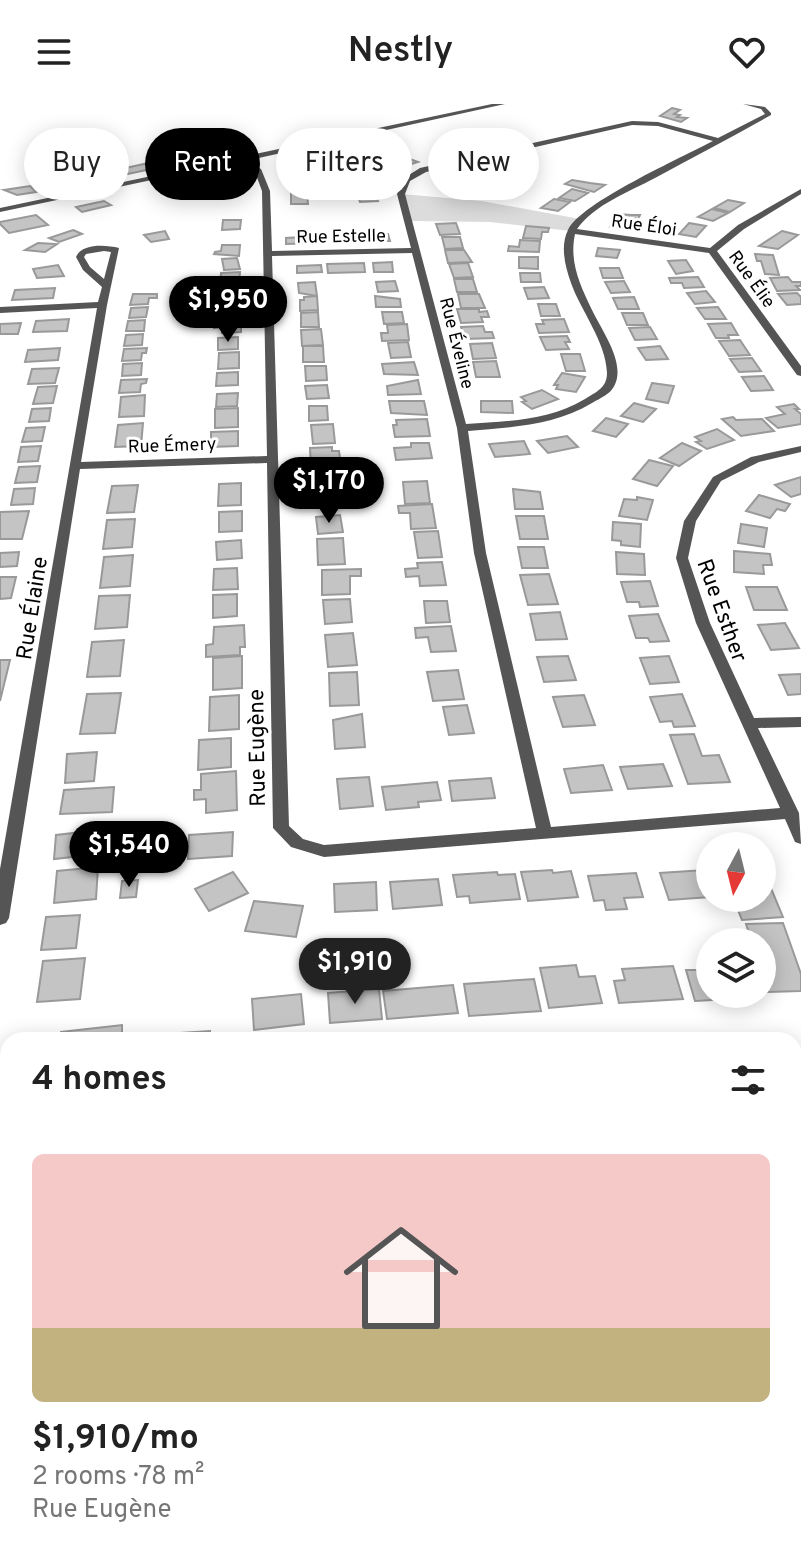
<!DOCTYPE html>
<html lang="en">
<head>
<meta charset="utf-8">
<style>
	body { margin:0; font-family:Overpass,sans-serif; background:#f6f6f6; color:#222; height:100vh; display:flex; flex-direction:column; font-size:30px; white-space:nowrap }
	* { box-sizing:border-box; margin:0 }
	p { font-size:26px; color:#767676 }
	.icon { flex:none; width:44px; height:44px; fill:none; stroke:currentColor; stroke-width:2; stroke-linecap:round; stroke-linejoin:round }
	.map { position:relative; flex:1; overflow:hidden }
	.drawer { position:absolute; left:0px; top:928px; width:802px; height:536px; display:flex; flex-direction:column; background:#fff; border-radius:24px 24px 0 0; box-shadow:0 4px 20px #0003 }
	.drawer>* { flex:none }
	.guide { position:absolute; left:24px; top:24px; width:754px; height:72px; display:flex; gap:16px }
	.needle { width:52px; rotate:187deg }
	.controls { position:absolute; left:696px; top:728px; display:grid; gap:16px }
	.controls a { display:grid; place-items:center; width:80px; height:80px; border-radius:50%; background:#fff; box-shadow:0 4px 20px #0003; font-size:40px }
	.price { position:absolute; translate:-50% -68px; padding:0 18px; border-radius:28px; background:#000; color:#fff; font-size:26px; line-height:52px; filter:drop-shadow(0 2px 4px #0008) }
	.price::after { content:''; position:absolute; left:50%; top:48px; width:24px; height:18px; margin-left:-12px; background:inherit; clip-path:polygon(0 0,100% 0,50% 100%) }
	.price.active { background:#222; color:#fff }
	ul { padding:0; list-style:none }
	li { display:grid; align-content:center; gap:16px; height:424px; padding:0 32px }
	li span { display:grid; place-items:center; height:248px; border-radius:12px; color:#555 }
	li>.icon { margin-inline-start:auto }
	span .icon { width:144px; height:144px; fill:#fffc; stroke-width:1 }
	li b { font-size:34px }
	h2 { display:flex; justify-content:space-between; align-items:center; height:96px; padding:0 32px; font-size:34px }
	.chip { padding:0 28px; border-radius:36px; background:#fff; box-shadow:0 4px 20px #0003; font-size:28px; line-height:72px }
	.chip.active { background:#000; color:#fff }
	header { display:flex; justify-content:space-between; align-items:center; height:104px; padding:0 32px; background:#fff; font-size:36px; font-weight:600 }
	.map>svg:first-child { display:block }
</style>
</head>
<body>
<header><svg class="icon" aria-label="menu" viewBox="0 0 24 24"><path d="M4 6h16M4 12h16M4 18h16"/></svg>Nestly<svg class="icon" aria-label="heart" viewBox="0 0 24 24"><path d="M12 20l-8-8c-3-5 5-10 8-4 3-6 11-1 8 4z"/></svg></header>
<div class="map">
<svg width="801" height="1464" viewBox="0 0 801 1464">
	<rect width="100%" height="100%" fill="#fff"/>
	<polygon fill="#dcdcdc" points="401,90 482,97 580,115 571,127 490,118 410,117"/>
	<g fill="#c4c4c4" stroke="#999" stroke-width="2">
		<polygon points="672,4 680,6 674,10 680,11 677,13 687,14 681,18 660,12"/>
		<polygon points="404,53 418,58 396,65 382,60"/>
		<polygon points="148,59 156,64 128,70 121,65"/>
		<polygon points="305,66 307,76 290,77 289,67"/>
		<polygon points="63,76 69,82 39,87 33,82"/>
		<polygon points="572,76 590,79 605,81 594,88 565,80"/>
		<polygon points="307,77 307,85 311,87 291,86 290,78"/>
		<polygon points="213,80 240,80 240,91 225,91 225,83 212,83"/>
		<polygon points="30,82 36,88 17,91 4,86"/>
		<polygon points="572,85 588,89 575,97 559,94"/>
		<polygon points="307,88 308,100 291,100 291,89"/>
		<polygon points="375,88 378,97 360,98 357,89"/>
		<polygon points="554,95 570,98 558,107 541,104"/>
		<polygon points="728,96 744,99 730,108 714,104"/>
		<polygon points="104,97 111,101 82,108 76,103"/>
		<polygon points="712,105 728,109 713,117 698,113"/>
		<polygon points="616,110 632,111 640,111 637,117 631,116 627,125 610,123"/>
		<polygon points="36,111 48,121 9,129 0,120 0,118"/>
		<polygon points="223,116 241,116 240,125 222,126"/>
		<polygon points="456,119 460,130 440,131 436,120"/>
		<polygon points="689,119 706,122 696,133 679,130"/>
		<polygon points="526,122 549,124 548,128 542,128 541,135 523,134"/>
		<polygon points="73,126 82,130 59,138 49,134"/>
		<polygon points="165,127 169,135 151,138 144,131"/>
		<polygon points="782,127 798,131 778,145 759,142"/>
		<polygon points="356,130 358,137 335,138 333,131"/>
		<polygon points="363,130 388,130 390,137 364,137"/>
		<polygon points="318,132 319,139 286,140 286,134"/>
		<polygon points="442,133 460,133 463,144 445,145"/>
		<polygon points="520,136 540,137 539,148 508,147 509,142 519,143"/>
		<polygon points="38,139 57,140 45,148 25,146"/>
		<polygon points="222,141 240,141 239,152 214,150 215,148 221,147"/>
		<polygon points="598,144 620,146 617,154 596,152"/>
		<polygon points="445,146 464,146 472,158 448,159"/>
		<polygon points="755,150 773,151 779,171 765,170 761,157 757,157"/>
		<polygon points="519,153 538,153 538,165 519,164"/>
		<polygon points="237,154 240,165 224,166 222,155"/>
		<polygon points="686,156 693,167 676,170 668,157"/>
		<polygon points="392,158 393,168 374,168 373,159"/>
		<polygon points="364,159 365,168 328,169 327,160"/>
		<polygon points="468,159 473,173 454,174 449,160"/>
		<polygon points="58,161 64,172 37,174 33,165"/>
		<polygon points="321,161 322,168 297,169 297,162"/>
		<polygon points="600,164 619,164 623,174 603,174"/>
		<polygon points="240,168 239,181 220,182 221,169"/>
		<polygon points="520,169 540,169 541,178 521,178"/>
		<polygon points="698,173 704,183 684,184 682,179 671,179 669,174"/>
		<polygon points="788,173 792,178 801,178 801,182 796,182 800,186 777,187 770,174"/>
		<polygon points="454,175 473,175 477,188 457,188"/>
		<polygon points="395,177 398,187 378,188 376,178"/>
		<polygon points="624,177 630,188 611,189 605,178"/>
		<polygon points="315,178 317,192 299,189 298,179"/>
		<polygon points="238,183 239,195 222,196 222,184"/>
		<polygon points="544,183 549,194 528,195 524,184"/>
		<polygon points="55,184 53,194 12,196 15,186"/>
		<polygon points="706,187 715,198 695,200 687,189"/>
		<polygon points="797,189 801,193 801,200 787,201 778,190"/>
		<polygon points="133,190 157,190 157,194 149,194 148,200 130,201"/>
		<polygon points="458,190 479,190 485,204 461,204"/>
		<polygon points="317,192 318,206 300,207 300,196 304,196 304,193"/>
		<polygon points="375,192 400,195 401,203 376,203"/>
		<polygon points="634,193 639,205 618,205 613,194"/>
		<polygon points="220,198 239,198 239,211 220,212"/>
		<polygon points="538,200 556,200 560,212 541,212"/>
		<polygon points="148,203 146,213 129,214 131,204"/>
		<polygon points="718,203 726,215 705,215 697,204"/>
		<polygon points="457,205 479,205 479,208 487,207 489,213 481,213 483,218 461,219"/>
		<polygon points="318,208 319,223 301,223 301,209"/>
		<polygon points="382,208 402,208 404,219 384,220"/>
		<polygon points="622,209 643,209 648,221 627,221"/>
		<polygon points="241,213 241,228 222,229 222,223 214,224 214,219 222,219 222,214"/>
		<polygon points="69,215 67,227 33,228 36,217"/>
		<polygon points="564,215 569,228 539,229 536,220 544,220 542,216"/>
		<polygon points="145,216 144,227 126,227 128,217"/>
		<polygon points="21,219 18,230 0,230 0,220"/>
		<polygon points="731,219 738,231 728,231 729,234 716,234 708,220"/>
		<polygon points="407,220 409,236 382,237 381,229 388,229 387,221"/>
		<polygon points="483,222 485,228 492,228 494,234 465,235 461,223"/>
		<polygon points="650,223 657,235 635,236 629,224"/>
		<polygon points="321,225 323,241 302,242 301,226"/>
		<polygon points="143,230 142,241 124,242 126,231"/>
		<polygon points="567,232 570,238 565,238 569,245 546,246 540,233"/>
		<polygon points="238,233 238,245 218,246 218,234"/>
		<polygon points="740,236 750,251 729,252 719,237"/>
		<polygon points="408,238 411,253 391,254 388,239"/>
		<polygon points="492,239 496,254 473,255 470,240"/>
		<polygon points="303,242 323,242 324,258 303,258"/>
		<polygon points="660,242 668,255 646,256 638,244"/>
		<polygon points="60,244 58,256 25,258 28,246"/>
		<polygon points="147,244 146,249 142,249 141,256 122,257 124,245"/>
		<polygon points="239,248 239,264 218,265 219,249"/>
		<polygon points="561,250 580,250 585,267 566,267"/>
		<polygon points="752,254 761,267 739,268 730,255"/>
		<polygon points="496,257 500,273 476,273 473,258"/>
		<polygon points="414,258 418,271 384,270 382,260"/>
		<polygon points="142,259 141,271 122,272 123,260"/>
		<polygon points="305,262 326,262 327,276 306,277"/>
		<polygon points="59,264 55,279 28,280 32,265"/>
		<polygon points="238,268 238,281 216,282 217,269"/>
		<polygon points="562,269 585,273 576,288 556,285 558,281 554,281"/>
		<polygon points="764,272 773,286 751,287 742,273"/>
		<polygon points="147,275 146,279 141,280 140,288 119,289 121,276"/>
		<polygon points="418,276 421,290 388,291 387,282"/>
		<polygon points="652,279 674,282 668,299 646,295"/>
		<polygon points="327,281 329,294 307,295 305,282"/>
		<polygon points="57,282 53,299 33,300 38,283"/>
		<polygon points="542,286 558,295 532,305 522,298 526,297 521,293"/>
		<polygon points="238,289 237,302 216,303 217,290"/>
		<polygon points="145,291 144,312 119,313 121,293"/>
		<polygon points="389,297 424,297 427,311 391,309"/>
		<polygon points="481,297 512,297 513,309 481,308"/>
		<polygon points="634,299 656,305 643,318 621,312"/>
		<polygon points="794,300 799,305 795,305 801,310 801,320 778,324 766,314 785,310 777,303"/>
		<polygon points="309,302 327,302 328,316 309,317"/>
		<polygon points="51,304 49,317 29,318 32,305"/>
		<polygon points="238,304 238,323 215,324 215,305"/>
		<polygon points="733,313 736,316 762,315 774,327 741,332 722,315"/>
		<polygon points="606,314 628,320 616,333 593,327"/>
		<polygon points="427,315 430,332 395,333 393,321 397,321 396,316"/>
		<polygon points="143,319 141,342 115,343 118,321"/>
		<polygon points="333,320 335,339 313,340 311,321"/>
		<polygon points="45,323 42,337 22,338 26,324"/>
		<polygon points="717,325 734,336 707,345 696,338 701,337 695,333"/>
		<polygon points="238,327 238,342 211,343 211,328"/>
		<polygon points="567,332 578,343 548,349 537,337"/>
		<polygon points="524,337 530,350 495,353 489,340"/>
		<polygon points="411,339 429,339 432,354 396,356 394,344 411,343"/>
		<polygon points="682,339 701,347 679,362 660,354"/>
		<polygon points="41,342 38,357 18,358 21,343"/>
		<polygon points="332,343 332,347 339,347 340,354 333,355 334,364 311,365 310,344"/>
		<polygon points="649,356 673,362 657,382 633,375"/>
		<polygon points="40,362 37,378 15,379 19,363"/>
		<polygon points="801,373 801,390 791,393 775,381"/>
		<polygon points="427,377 430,399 405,400 403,378"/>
		<polygon points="336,378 338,402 315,404 313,379"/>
		<polygon points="241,379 241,401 218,402 219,380"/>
		<polygon points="138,381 134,408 107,409 112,382"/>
		<polygon points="35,384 33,400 11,401 14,385"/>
		<polygon points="513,385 540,388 543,405 515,405"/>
		<polygon points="759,391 790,400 785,407 777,405 770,414 746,407"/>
		<polygon points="637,393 653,396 647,416 619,412 624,395 637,396"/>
		<polygon points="432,400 436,424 411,425 410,409 399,409 398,402"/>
		<polygon points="29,407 22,435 0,435 0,408"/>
		<polygon points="242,407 242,427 219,428 219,408"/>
		<polygon points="340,411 343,428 318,430 316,413"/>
		<polygon points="516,412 544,412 548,435 520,435"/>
		<polygon points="135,415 132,443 103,445 107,416"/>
		<polygon points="613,418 641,420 640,443 621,441 621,437 612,436"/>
		<polygon points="741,420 767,424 764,443 738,439"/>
		<polygon points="438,427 442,453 418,454 414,428"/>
		<polygon points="343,434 345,460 318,461 317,435"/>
		<polygon points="241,436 242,454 217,456 216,438"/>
		<polygon points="518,443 544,443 548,464 522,464"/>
		<polygon points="734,447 770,450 772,461 763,461 764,470 734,468"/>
		<polygon points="19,448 17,462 0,463 0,449"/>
		<polygon points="616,448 644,450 645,471 617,470"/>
		<polygon points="133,451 130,482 100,484 104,453"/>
		<polygon points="442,458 446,481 420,482 419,472 406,473 405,465 418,464 417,459"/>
		<polygon points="237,464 238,485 213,486 214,465"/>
		<polygon points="361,465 361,472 350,472 350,490 322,491 322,466"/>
		<polygon points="549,470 558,500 528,501 520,471"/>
		<polygon points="0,473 16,473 11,494 0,495"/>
		<polygon points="650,477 658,502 640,503 639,498 627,498 621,478"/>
		<polygon points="746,483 777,483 787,506 754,506"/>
		<polygon points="237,490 237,512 213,514 213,491"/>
		<polygon points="130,491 127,523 95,525 99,492"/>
		<polygon points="350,495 352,518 325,520 323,496"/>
		<polygon points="424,497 447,497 450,518 426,519"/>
		<polygon points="560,508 567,535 536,536 530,510"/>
		<polygon points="658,510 669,537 650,538 648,534 636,534 629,512"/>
		<polygon points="785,519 799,544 771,546 758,521"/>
		<polygon points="244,521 245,543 240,543 240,551 206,553 206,541 213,540 214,523"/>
		<polygon points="451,522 456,547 431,548 428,533 416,534 415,524"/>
		<polygon points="353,529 357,561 328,563 325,531"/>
		<polygon points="124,536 120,572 87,573 92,538"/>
		<polygon points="242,552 242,584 213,586 213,554"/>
		<polygon points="568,552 576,576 544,578 537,553"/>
		<polygon points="669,552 679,578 650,580 640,554"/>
		<polygon points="0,556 10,556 0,597"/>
		<polygon points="458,566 464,595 433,597 427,568"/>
		<polygon points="357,568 359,601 330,602 329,569"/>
		<polygon points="801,570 801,590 788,591 779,571"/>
		<polygon points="121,589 115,629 80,630 87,590"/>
		<polygon points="682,590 695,622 674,623 672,617 660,618 650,593"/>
		<polygon points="239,591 239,625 209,627 210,593"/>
		<polygon points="584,591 595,621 563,623 553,593"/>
		<polygon points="467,601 474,629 449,631 443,603"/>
		<polygon points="362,610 365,643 335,645 333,616"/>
		<polygon points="694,630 702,652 719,651 730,678 688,680 670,631"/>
		<polygon points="231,634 231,663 198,666 199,636"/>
		<polygon points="97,648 94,677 65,679 67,650"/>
		<polygon points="663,660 672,682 628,685 620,663"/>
		<polygon points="603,661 612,686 571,689 564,665"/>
		<polygon points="236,667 237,706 206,709 206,695 194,696 194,686 201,686 201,670"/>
		<polygon points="369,673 373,702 340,705 337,675"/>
		<polygon points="491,674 495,694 452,697 449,677"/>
		<polygon points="437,678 441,696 418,698 419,703 386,706 382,683"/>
		<polygon points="114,683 112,708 60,710 64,686"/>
		<polygon points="92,727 90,751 54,755 56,731"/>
		<polygon points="233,728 232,752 188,755 189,731"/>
		<polygon points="98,763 96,795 54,799 57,767"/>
		<polygon points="552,766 553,769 571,767 578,793 528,797 521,768"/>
		<polygon points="705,766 710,793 669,796 660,769"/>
		<polygon points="233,768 248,789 209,807 195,785"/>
		<polygon points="497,768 498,771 515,770 520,795 470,799 469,792 457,793 453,771"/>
		<polygon points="636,769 643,793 624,794 627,805 606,806 604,796 594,797 588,772"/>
		<polygon points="762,770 765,770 783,813 742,816 733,794 762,794"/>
		<polygon points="438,775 442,801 393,805 390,778"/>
		<polygon points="138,776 136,793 120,794 122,777"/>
		<polygon points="376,778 377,806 335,808 334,780"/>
		<polygon points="254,797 303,802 296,833 245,827"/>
		<polygon points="80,811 76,844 41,846 46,813"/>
		<polygon points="783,819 801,870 801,887 768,888 762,870 762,838 752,838 746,820"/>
		<polygon points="85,854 80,895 37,898 43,857"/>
		<polygon points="699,856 710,856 710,890 747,890 749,894 695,897 686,866 702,866"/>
		<polygon points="576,861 579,873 595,872 602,899 549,904 540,864"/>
		<polygon points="673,862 683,895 619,899 614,877 625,876 622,865"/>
		<polygon points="534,875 541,907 469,912 464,880"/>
		<polygon points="453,881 458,909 387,915 383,887"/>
		<polygon points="379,885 382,915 330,919 328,889"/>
		<polygon points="301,890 304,920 254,926 252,895"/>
		<polygon points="122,921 122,936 60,936 61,928"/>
		<polygon points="210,927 210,936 148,936 149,931"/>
	</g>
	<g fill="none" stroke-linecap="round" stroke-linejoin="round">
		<g fill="#555" fill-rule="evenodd">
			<path d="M 492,0 L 505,0 L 245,57 L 261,65 L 270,87 L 272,147 L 411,144 L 397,90 L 404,74 L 420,64 L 632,17 L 658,18 L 718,34 L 765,10 L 761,5 L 743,0 L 765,3 L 771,9 L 771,11 C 732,33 695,52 655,74 C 629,88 595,100 577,125 L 710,144 L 738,121 L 801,85 L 801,90 L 744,125 L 717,147 L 801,262 L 801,272 L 797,271 L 709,149 L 575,130 C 569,158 580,181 592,206 C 601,225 621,252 617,274 C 614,289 604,292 592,299 C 554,322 511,323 468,327 L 486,449 L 551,723 L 780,704 L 696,519 L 676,454 L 684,417 L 713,373 L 751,353 L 801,342 L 801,348 L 759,358 L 721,377 L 696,417 L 688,454 L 710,519 L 754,614 L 801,613 L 801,623 L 758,624 L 799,709 L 801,740 L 795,738 L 785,715 L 324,753 L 291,743 L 273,724 L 267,359 L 80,365 L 9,814 L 6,819 L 0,821 L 0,765 L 97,204 L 0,209 L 0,203 L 98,198 L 102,183 L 83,166 L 76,153 C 82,139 106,141 119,144 L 107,201 L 81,358 L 267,352 L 262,87 L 255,68 L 237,58 L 0,108 L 0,104 ZM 632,21 L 658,22 L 713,37 C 683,53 580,99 568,126 C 560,142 565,162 571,179 C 581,207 606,238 607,269 C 607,284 596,288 585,295 C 548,317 508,317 466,320 L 405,90 L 410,77 L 426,68 ZM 104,147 L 111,148 L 104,175 L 90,163 L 84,153 L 86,150 ZM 412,149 L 457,324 L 474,449 L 536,724 L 324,741 L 303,735 L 289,722 L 272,152 Z"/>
			<polygon points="0,1068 8,1072 8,1086 0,1091"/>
			<polygon points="794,1245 801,1248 801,1289 794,1287"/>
			<polygon points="801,1384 801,1408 794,1409 794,1385"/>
			<polygon points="168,1456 264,1456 260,1464 164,1464"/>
			<polygon points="564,1456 590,1456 591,1464 565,1464"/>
		</g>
		<g fill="#222" fill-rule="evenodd">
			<rect x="794" y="969" width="7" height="16"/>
			<polygon points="8,1022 8,1040 0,1041 0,1023"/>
		</g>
	</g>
	<g text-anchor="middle" stroke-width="6" stroke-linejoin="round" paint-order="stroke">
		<g font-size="18" fill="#000" stroke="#fff">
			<text transform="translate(644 121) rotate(8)" y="6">Rue Éloi</text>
			<text transform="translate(341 132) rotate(-1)" y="6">Rue Estelle</text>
			<text transform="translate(752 175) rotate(54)" y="6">Rue Élie</text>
			<text transform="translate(457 239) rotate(76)" y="6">Rue Éveline</text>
			<text transform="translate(172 341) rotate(-2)" y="6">Rue Émery</text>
		</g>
		<g font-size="22" fill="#000" stroke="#fff">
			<text transform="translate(31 504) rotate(-81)" y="8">Rue Élaine</text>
			<text transform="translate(723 506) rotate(70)" y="8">Rue Esther</text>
			<text transform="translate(256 644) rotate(-91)" y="8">Rue Eugène</text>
		</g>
	</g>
</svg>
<div class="controls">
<a><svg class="needle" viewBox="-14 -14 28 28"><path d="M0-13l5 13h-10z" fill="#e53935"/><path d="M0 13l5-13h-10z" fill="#767676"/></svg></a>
<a><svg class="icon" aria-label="layers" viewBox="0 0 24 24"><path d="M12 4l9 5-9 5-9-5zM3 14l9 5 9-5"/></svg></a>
</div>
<b class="price" style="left:228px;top:240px">$1,950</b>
<b class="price" style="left:329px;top:421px">$1,170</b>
<b class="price" style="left:129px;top:785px">$1,540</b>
<b class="price active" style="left:355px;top:902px">$1,910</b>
<div class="guide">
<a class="chip">Buy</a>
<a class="chip active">Rent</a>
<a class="chip">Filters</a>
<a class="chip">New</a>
</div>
<section class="drawer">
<h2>4 homes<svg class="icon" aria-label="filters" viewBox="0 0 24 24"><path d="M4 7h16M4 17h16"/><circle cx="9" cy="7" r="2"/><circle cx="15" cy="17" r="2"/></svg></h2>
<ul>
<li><span style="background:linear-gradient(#f6c9c9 70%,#c2b280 0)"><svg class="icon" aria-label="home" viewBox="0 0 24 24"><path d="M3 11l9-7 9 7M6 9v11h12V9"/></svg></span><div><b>$1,910/mo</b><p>2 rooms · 78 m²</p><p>Rue Eugène</p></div></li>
</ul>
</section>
</div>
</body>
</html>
